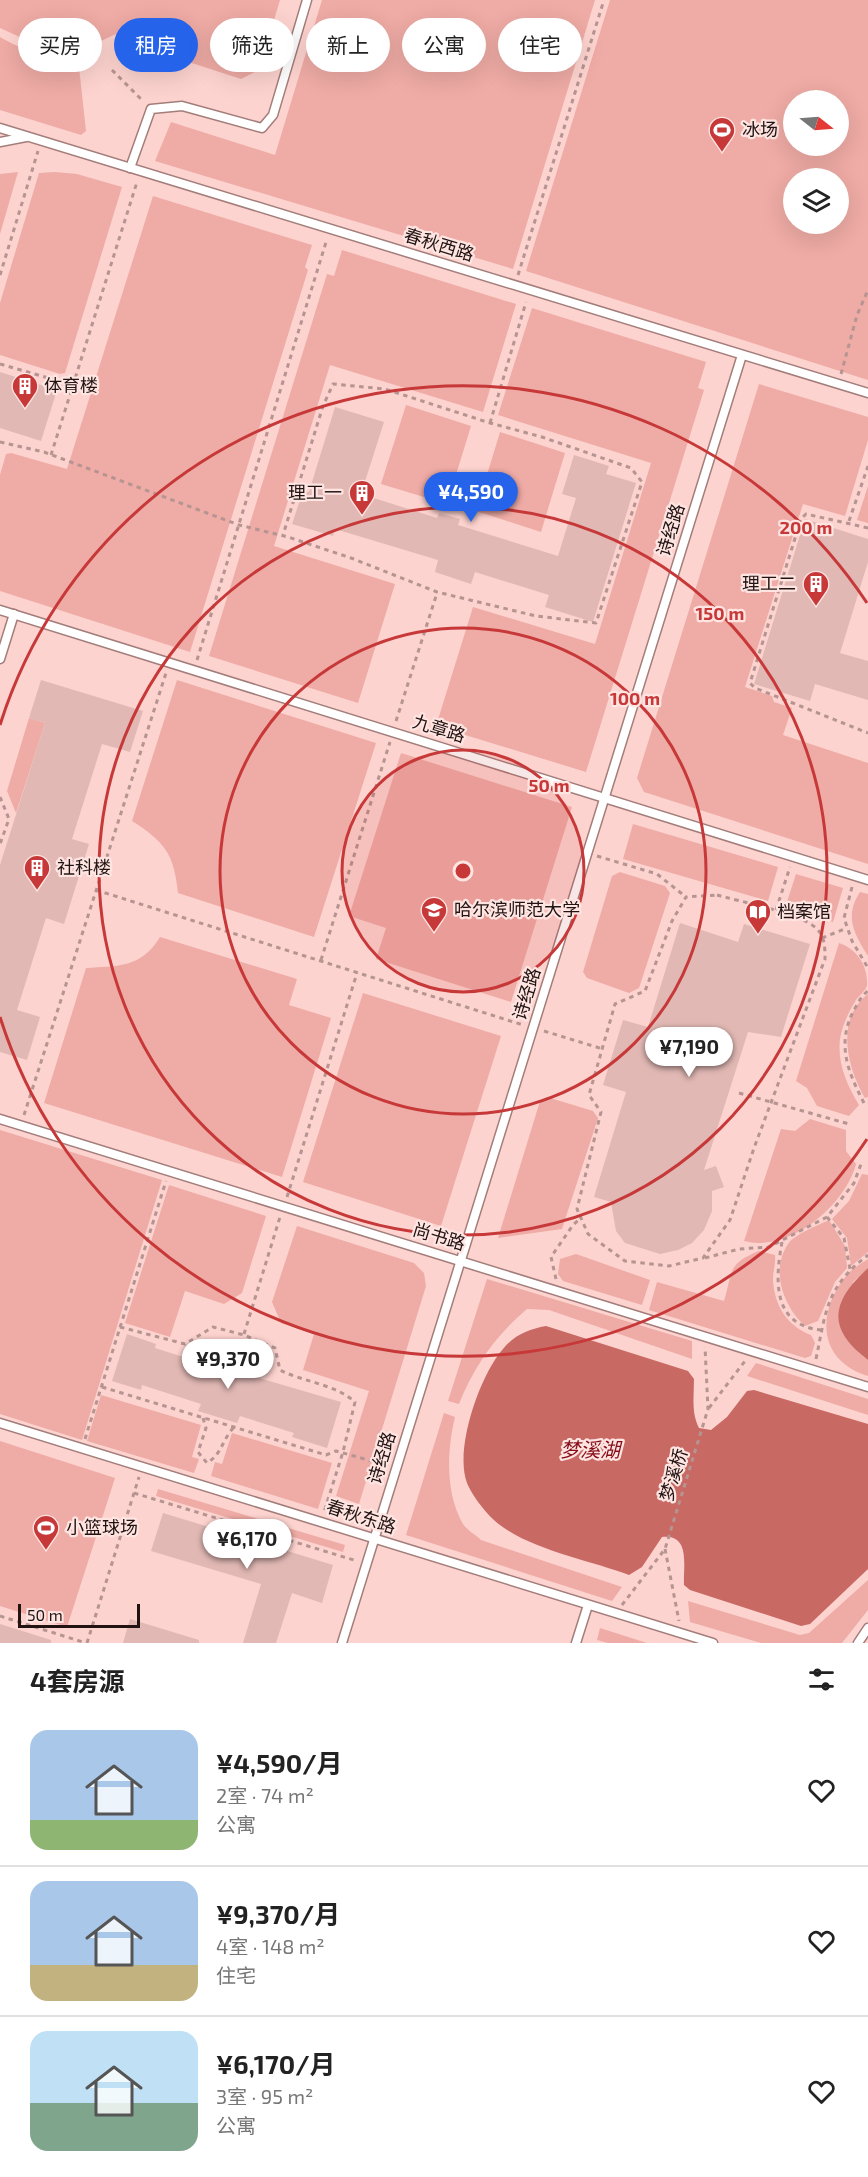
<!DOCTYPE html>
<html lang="zh">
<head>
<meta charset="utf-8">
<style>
	body { margin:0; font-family:"Exo 2","Noto Sans SC",sans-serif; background:#f6f6f6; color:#222; height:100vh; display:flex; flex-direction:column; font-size:22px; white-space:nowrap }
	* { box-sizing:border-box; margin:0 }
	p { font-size:20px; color:#767676 }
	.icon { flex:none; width:33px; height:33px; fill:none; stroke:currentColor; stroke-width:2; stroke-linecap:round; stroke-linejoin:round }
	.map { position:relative; height:1643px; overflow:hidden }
	.details { display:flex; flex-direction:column; background:#fff; flex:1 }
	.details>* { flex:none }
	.top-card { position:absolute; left:18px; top:18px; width:832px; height:54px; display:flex; gap:12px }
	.needle { width:39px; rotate:107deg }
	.controls { position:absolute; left:783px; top:90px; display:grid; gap:12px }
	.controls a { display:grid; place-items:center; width:66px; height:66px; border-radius:50%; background:#fff; box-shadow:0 6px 24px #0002; font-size:30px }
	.scale { position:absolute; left:18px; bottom:15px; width:122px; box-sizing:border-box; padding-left:6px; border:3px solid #211312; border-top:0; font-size:16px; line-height:21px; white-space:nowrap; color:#211312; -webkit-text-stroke:4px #fee5e2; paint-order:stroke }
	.price { position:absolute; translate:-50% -51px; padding:0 14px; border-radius:21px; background:#fff; color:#222; font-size:20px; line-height:39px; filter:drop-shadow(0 2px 3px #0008) }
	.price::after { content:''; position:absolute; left:50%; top:36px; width:18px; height:14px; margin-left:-9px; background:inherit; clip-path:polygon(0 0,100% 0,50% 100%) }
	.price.active { background:#2563eb; color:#fff }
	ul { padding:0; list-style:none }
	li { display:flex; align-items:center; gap:18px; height:150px; padding:0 30px }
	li+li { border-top:2px solid #e0e0e0 }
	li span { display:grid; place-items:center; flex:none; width:168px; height:120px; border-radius:18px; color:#555 }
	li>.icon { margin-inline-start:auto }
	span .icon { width:72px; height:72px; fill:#fffc; stroke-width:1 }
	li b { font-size:26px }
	h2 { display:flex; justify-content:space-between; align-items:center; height:72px; padding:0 30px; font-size:26px }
	.pill { padding:0 21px; border-radius:27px; background:#fff; box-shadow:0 6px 24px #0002; font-size:21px; line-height:54px }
	.pill.active { background:#2563eb; color:#fff }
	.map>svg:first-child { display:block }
</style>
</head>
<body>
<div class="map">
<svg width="868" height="1643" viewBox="0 0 868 1643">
	<rect width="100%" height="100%" fill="#fdd3cf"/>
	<g fill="#efaba5" fill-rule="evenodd">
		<polygon points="0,0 280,0 259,70 241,79 124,41 122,31 95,44 69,46 35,44 0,28"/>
		<polygon points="322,0 595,0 513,269 155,161 171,122 275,155"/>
		<path d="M 610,0 L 868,0 L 868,380 L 526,271 ZM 794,100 L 838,100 L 838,146 L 794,146 ZM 794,178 L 838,178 L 838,224 L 794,224 Z"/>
		<path d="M 0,37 C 26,52 48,58 78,58 L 86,131 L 81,135 L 0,110 Z"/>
		<polygon points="18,172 0,234 0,174"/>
		<polygon points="55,172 77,174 122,187 65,373 60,374 0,355 0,303 39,173"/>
		<polygon points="153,196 312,245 305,267 308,270 190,652 0,591 0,475 6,454 11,453 67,469"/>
		<polygon points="342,250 516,304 483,412 330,365 274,546 395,584 358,703 209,656 327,274 334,276"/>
		<polygon points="532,308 706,362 698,388 704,390 586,772 436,726 473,607 595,644 651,463 498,415"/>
		<polygon points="759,384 868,417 868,440 845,516 803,504 745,687 772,696 774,702 792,708 783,735 868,763 868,864 644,792 637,778"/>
		<polygon points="406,405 471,426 447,504 381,484"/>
		<polygon points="500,432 565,453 541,532 476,511"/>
		<polygon points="868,486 868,523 857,520"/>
		<path d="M 177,680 L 376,743 L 314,937 L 178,893 C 174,854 165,842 132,821 Z"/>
		<polygon points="29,718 45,723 16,813 7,791"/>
		<polygon points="401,753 572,807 511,1002 376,959 386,928 349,916"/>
		<polygon points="633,824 778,867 768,901 623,859"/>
		<polygon points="620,872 665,886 670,893 639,988 629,993 587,978 583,972 612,876"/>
		<polygon points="796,874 843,888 833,922 785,908"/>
		<path d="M 860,892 L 868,894 L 868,956 C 854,934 844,916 860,892 Z"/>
		<path d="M 160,937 L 297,979 L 289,1005 L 331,1018 L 282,1177 L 44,1103 L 86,968 C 118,966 141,968 160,937 Z"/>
		<path d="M 839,943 C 857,949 868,966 867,985 C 866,991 859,995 856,1000 C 849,1011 842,1026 840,1039 C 837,1063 847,1085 859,1105 L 849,1116 L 817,1106 L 807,1088 L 796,1081 Z"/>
		<polygon points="363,993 501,1036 441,1226 303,1182"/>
		<path d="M 868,994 L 868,1097 L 865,1098 C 847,1068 835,1019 868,994 Z"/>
		<polygon points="547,1097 593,1111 598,1118 562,1229 498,1238 540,1101"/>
		<path d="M 810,1119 L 846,1130 L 846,1151 L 856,1164 C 845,1206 789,1253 744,1241 L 781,1129 L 795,1131 Z"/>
		<polygon points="0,1130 162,1180 82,1440 0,1414"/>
		<polygon points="862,1174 868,1175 868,1252 851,1266 847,1238 832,1219 849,1201"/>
		<polygon points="169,1185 266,1216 242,1293 224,1304 185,1291 170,1337 125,1323"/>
		<path d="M 829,1220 L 845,1246 L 847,1268 L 835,1282 L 818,1321 L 805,1326 C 784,1307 770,1271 788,1244 C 795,1234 817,1226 829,1220 Z"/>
		<polygon points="297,1226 414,1263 424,1273 426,1286 359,1504 336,1496 369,1391 303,1370 314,1334 281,1323 272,1302"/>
		<path d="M 759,1251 L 775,1255 C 776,1263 773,1271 773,1279 C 774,1305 787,1326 811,1335 L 815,1343 L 811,1356 L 805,1358 L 649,1310 L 657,1282 L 724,1301 C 733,1271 727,1264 759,1251 Z"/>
		<polygon points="576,1254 650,1280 642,1305 563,1281 558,1274 560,1259"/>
		<path d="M 868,1259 L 868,1268 L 853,1282 L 858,1352 L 868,1360 L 868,1376 C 818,1361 816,1313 846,1276 C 851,1269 861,1264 868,1259 Z"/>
		<path d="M 487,1279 L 692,1341 L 692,1359 L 549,1310 L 527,1309 C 496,1335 474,1366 459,1404 L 448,1401 Z"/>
		<polygon points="756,1363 868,1399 868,1415 747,1376"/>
		<polygon points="101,1395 201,1425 192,1457 199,1459 194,1473 87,1441"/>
		<path d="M 444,1413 L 455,1417 C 447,1450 445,1493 463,1524 C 467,1530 476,1535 481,1540 L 622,1587 L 612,1601 L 406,1535 Z"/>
		<polygon points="232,1433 332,1463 318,1509 211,1476 215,1462 222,1464"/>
		<polygon points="0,1441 115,1478 67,1627 0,1606"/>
		<polygon points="158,1489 345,1545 343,1552 156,1496"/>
		<polygon points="868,1580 868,1610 842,1643 761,1643 690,1622 688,1601 800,1635 809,1633"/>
		<polygon points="600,1628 647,1643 608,1643 597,1640"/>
	</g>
	<g fill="#c86963">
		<path d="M 868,1268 L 868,1360 C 826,1328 831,1302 868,1268 Z"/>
		<path d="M 546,1326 L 688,1371 L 694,1379 C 694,1396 691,1412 699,1428 L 711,1430 L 727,1417 L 747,1391 L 754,1390 L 868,1424 L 868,1569 L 810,1624 L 801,1626 L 690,1590 L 684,1585 C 683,1566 691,1534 662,1537 L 642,1567 L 629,1575 C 587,1559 517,1548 487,1513 C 480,1505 471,1493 467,1483 C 454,1449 480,1375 503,1349 C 514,1335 529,1329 546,1326 Z"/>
	</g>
	<g fill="#e1b8b4">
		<polygon points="0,372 57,390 41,441 0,428"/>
		<polygon points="335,407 384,422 361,494 437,518 439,513 460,519 458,525 558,556 576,498 562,494 574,455 609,466 606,474 636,483 593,622 545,607 549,595 475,572 471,584 435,572 438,560 335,529 333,536 292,524 303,491 309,492"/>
		<polygon points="805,519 868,539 868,562 840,653 868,661 868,700 815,684 810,701 754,684"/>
		<polygon points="41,680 143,711 130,752 102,744 72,839 89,844 64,924 46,918 17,1010 40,1017 27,1060 0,1052 0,865 45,723 29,718"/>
		<polygon points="680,923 738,942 744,924 810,944 781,1037 748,1032 704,1170 716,1166 724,1187 712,1191 712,1211 704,1230 692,1243 678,1250 660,1254 625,1243 616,1231 611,1202 594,1197 626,1092 603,1085 623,1020 648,1027"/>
		<polygon points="127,1334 156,1344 155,1348 221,1369 229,1345 259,1354 252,1376 341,1402 327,1448 292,1437 294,1433 240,1416 237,1423 198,1411 201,1404 142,1385 141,1390 112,1381"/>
		<polygon points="163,1513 333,1565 322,1603 292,1593 276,1643 243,1643 261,1584 151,1551"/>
		<polygon points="130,1619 199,1640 199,1643 123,1643"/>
		<polygon points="0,1624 51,1640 51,1643 0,1643"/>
	</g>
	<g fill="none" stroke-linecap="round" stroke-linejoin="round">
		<g stroke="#a37d7a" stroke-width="11">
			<g id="lane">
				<polyline points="0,128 868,393"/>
				<polyline points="0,142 26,137"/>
				<polyline points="130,168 151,109 182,106 262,128 273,115 307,0"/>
				<polyline points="0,610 868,880"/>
				<polyline points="0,659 14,614"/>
				<polyline points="0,1119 868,1387"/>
				<polyline points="0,1423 713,1643"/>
				<polyline points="342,1643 742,355"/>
				<polyline points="576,1643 588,1605"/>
				<polyline points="858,1643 868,1628"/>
			</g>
		</g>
		<g stroke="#b59491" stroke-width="3" stroke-dasharray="4.5 4.5" stroke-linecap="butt">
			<polyline points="112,70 143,101"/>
			<polyline points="0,275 38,151"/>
			<polyline points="518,275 604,0"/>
			<polyline points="0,364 73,385"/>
			<polyline points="841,374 857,315 868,290"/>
			<polyline points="490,423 526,302"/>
			<polyline points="0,442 44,452 239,525 288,537 351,558 437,592 536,616 596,623 642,482 631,468 542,437 490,423 385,389 333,384 323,406 283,535"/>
			<polyline points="51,455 137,182"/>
			<polyline points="849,521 868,466"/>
			<polyline points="868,528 806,514 801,519 750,683 755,688 868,733"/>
			<polyline points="197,660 327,239"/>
			<polyline points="396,721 437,593"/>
			<polyline points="0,797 9,819 0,844"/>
			<polyline points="597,856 657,874 686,897"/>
			<polyline points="852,887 844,918 852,941 868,968"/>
			<polyline points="96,890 523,1025"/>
			<path d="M 717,895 C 738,901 802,914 816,928 C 825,936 825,948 825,959 L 754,1148 L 730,1220 L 703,1258 L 669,1266 L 625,1261 L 588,1234 L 577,1209 L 601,1112 L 589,1095 L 615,1004 L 645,991 L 672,921 L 686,897 Z"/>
			<polyline points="776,910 790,867"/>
			<polyline points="822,938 847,928"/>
			<polyline points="321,960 390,742"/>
			<polyline points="544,1031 603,1049"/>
			<polyline points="739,1093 849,1124"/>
			<path d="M 864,1103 C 848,1072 836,1044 854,1010 C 858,1003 861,996 868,991"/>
			<polyline points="24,1115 166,673"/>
			<polyline points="287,1197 357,973"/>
			<polyline points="827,1217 844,1238 850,1269"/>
			<path d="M 782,1242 C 775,1280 772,1325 821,1330"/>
			<polyline points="705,1258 739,1249 769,1247 827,1217 854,1183 861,1164"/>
			<polyline points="556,1279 551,1257 573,1225 581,1218"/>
			<path d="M 120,1327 L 185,1344 L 213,1327 L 244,1335 L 275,1348 L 280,1370 C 303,1382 335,1384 355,1402 L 343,1452 L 324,1512"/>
			<polyline points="244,1334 280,1217"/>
			<path d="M 816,1359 C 826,1311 826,1287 868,1255"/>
			<polyline points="102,1387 326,1455 336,1451 386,1465"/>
			<polyline points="709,1408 745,1361"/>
			<path d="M 203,1418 L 206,1428 L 198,1452 L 207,1463 C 222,1454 222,1440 234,1427"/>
			<polyline points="85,1439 166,1181"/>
			<polyline points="134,1493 357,1561"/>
			<polyline points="665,1549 679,1621"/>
			<polyline points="622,1605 665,1549 708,1409 705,1347"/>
			<polyline points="0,1616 86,1643"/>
			<polyline points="87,1643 139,1477"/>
		</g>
		<use href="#lane" stroke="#fff" stroke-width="8"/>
	</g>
	<circle cx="463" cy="871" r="121" fill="#c73839" fill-opacity=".12"/>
	<g fill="none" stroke="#c73839" stroke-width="3">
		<circle cx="463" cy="871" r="121"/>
		<circle cx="463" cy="871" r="243"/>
		<circle cx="463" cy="871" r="364"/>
		<path d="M867 1139A485 485 0 0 1 0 1017M0 725A485 485 0 0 1 867 603"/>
	</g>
	<defs>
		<g id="stadium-pin" transform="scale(1.35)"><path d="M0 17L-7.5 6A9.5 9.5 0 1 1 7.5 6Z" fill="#c73839" stroke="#fee5e2"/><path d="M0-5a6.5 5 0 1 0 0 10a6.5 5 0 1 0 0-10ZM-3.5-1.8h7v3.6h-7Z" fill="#fff"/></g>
		<g id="building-pin" transform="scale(1.35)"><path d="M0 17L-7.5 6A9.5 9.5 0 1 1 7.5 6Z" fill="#c73839" stroke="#fee5e2"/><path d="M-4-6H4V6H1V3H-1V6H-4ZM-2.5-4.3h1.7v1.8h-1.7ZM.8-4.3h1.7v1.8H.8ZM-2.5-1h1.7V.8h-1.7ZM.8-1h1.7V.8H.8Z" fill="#fff"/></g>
		<g id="university-pin" transform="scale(1.35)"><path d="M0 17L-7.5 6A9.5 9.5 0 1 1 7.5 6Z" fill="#c73839" stroke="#fee5e2"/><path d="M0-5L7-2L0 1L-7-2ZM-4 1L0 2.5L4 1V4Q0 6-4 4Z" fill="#fff"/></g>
		<g id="library-pin" transform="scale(1.35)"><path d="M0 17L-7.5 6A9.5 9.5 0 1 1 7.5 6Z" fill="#c73839" stroke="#fee5e2"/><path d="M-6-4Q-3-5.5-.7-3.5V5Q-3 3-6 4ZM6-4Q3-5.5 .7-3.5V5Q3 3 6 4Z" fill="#fff"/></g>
	</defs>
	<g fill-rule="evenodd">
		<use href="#stadium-pin" x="722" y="130"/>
		<use href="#building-pin" x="25" y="386"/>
		<use href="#building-pin" x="362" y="493"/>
		<use href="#building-pin" x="816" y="584"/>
		<use href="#building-pin" x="37" y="868"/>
		<use href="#university-pin" x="434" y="910"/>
		<use href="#library-pin" x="758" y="912"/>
		<use href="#stadium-pin" x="46" y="1528"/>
	</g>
	<g text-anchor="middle" stroke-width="4.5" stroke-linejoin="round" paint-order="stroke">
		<g font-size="18" fill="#211312" stroke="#fee5e2" text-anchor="start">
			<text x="742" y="136">冰场</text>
			<text x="44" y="392">体育楼</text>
			<text x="342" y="499" text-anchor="end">理工一</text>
			<text x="796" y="590" text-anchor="end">理工二</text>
			<text x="57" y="874">社科楼</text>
			<text x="454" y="916">哈尔滨师范大学</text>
			<text x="777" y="918">档案馆</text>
			<text x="66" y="1534">小篮球场</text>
		</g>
		<g font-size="18" fill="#211312" stroke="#fee5e2">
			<text transform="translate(439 245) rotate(17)" y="6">春秋西路</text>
			<text transform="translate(671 530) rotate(-73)" y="6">诗经路</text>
			<text transform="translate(439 729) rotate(17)" y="6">九章路</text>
			<text transform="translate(527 994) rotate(-73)" y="6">诗经路</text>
			<text transform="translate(439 1237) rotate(17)" y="6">尚书路</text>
			<text transform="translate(382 1458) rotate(-73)" y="6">诗经路</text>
			<text transform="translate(674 1475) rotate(-73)" y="6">梦溪桥</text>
			<text transform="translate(361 1517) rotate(18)" y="6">春秋东路</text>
		</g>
		<g font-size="20" font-style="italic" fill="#850b16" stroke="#fee5e2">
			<text x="590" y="1457">梦溪湖</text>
		</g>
	</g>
	<circle cx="463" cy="871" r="9" fill="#c73839" stroke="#fee5e2" stroke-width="3"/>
	<g font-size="18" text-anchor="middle" font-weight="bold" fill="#c73839" stroke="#fee5e2" stroke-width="4.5" stroke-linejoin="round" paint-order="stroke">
		<text x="806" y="534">200 m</text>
		<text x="720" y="620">150 m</text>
		<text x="635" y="705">100 m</text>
		<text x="549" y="792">50 m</text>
	</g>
</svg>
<div class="controls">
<a><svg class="needle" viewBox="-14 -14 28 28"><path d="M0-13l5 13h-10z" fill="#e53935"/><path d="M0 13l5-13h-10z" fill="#767676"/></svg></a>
<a><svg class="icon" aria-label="layers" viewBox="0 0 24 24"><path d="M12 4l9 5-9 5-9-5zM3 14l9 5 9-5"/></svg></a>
</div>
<div class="scale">50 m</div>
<b class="price active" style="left:471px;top:523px">¥4,590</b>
<b class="price" style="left:689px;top:1078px">¥7,190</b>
<b class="price" style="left:228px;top:1390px">¥9,370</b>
<b class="price" style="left:247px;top:1570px">¥6,170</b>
<div class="top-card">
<a class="pill">买房</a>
<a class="pill active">租房</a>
<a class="pill">筛选</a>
<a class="pill">新上</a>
<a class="pill">公寓</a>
<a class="pill">住宅</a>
</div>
</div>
<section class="details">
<h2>4套房源<svg class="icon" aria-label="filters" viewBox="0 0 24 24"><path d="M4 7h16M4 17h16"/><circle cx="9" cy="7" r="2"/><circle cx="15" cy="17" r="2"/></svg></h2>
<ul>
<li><span style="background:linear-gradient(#a9c7e8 75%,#8fb573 0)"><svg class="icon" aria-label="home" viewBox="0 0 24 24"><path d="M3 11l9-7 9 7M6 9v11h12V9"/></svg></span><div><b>¥4,590/月</b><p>2室 · 74 m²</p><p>公寓</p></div><svg class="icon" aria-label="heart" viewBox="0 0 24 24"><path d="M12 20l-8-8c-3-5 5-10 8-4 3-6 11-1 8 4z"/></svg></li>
<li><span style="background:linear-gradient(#a9c7e8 70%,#c2b280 0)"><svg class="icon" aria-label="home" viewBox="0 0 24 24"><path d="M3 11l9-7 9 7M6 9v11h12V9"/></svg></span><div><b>¥9,370/月</b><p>4室 · 148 m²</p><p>住宅</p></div><svg class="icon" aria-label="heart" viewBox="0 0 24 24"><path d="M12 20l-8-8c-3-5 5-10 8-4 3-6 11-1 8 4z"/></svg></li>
<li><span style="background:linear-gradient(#bfe0f5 60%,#7fa58c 0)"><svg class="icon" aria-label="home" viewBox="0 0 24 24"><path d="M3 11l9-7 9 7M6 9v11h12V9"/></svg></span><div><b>¥6,170/月</b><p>3室 · 95 m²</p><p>公寓</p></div><svg class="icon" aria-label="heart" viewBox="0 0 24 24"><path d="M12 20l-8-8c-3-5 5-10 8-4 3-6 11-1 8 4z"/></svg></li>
</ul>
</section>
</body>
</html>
